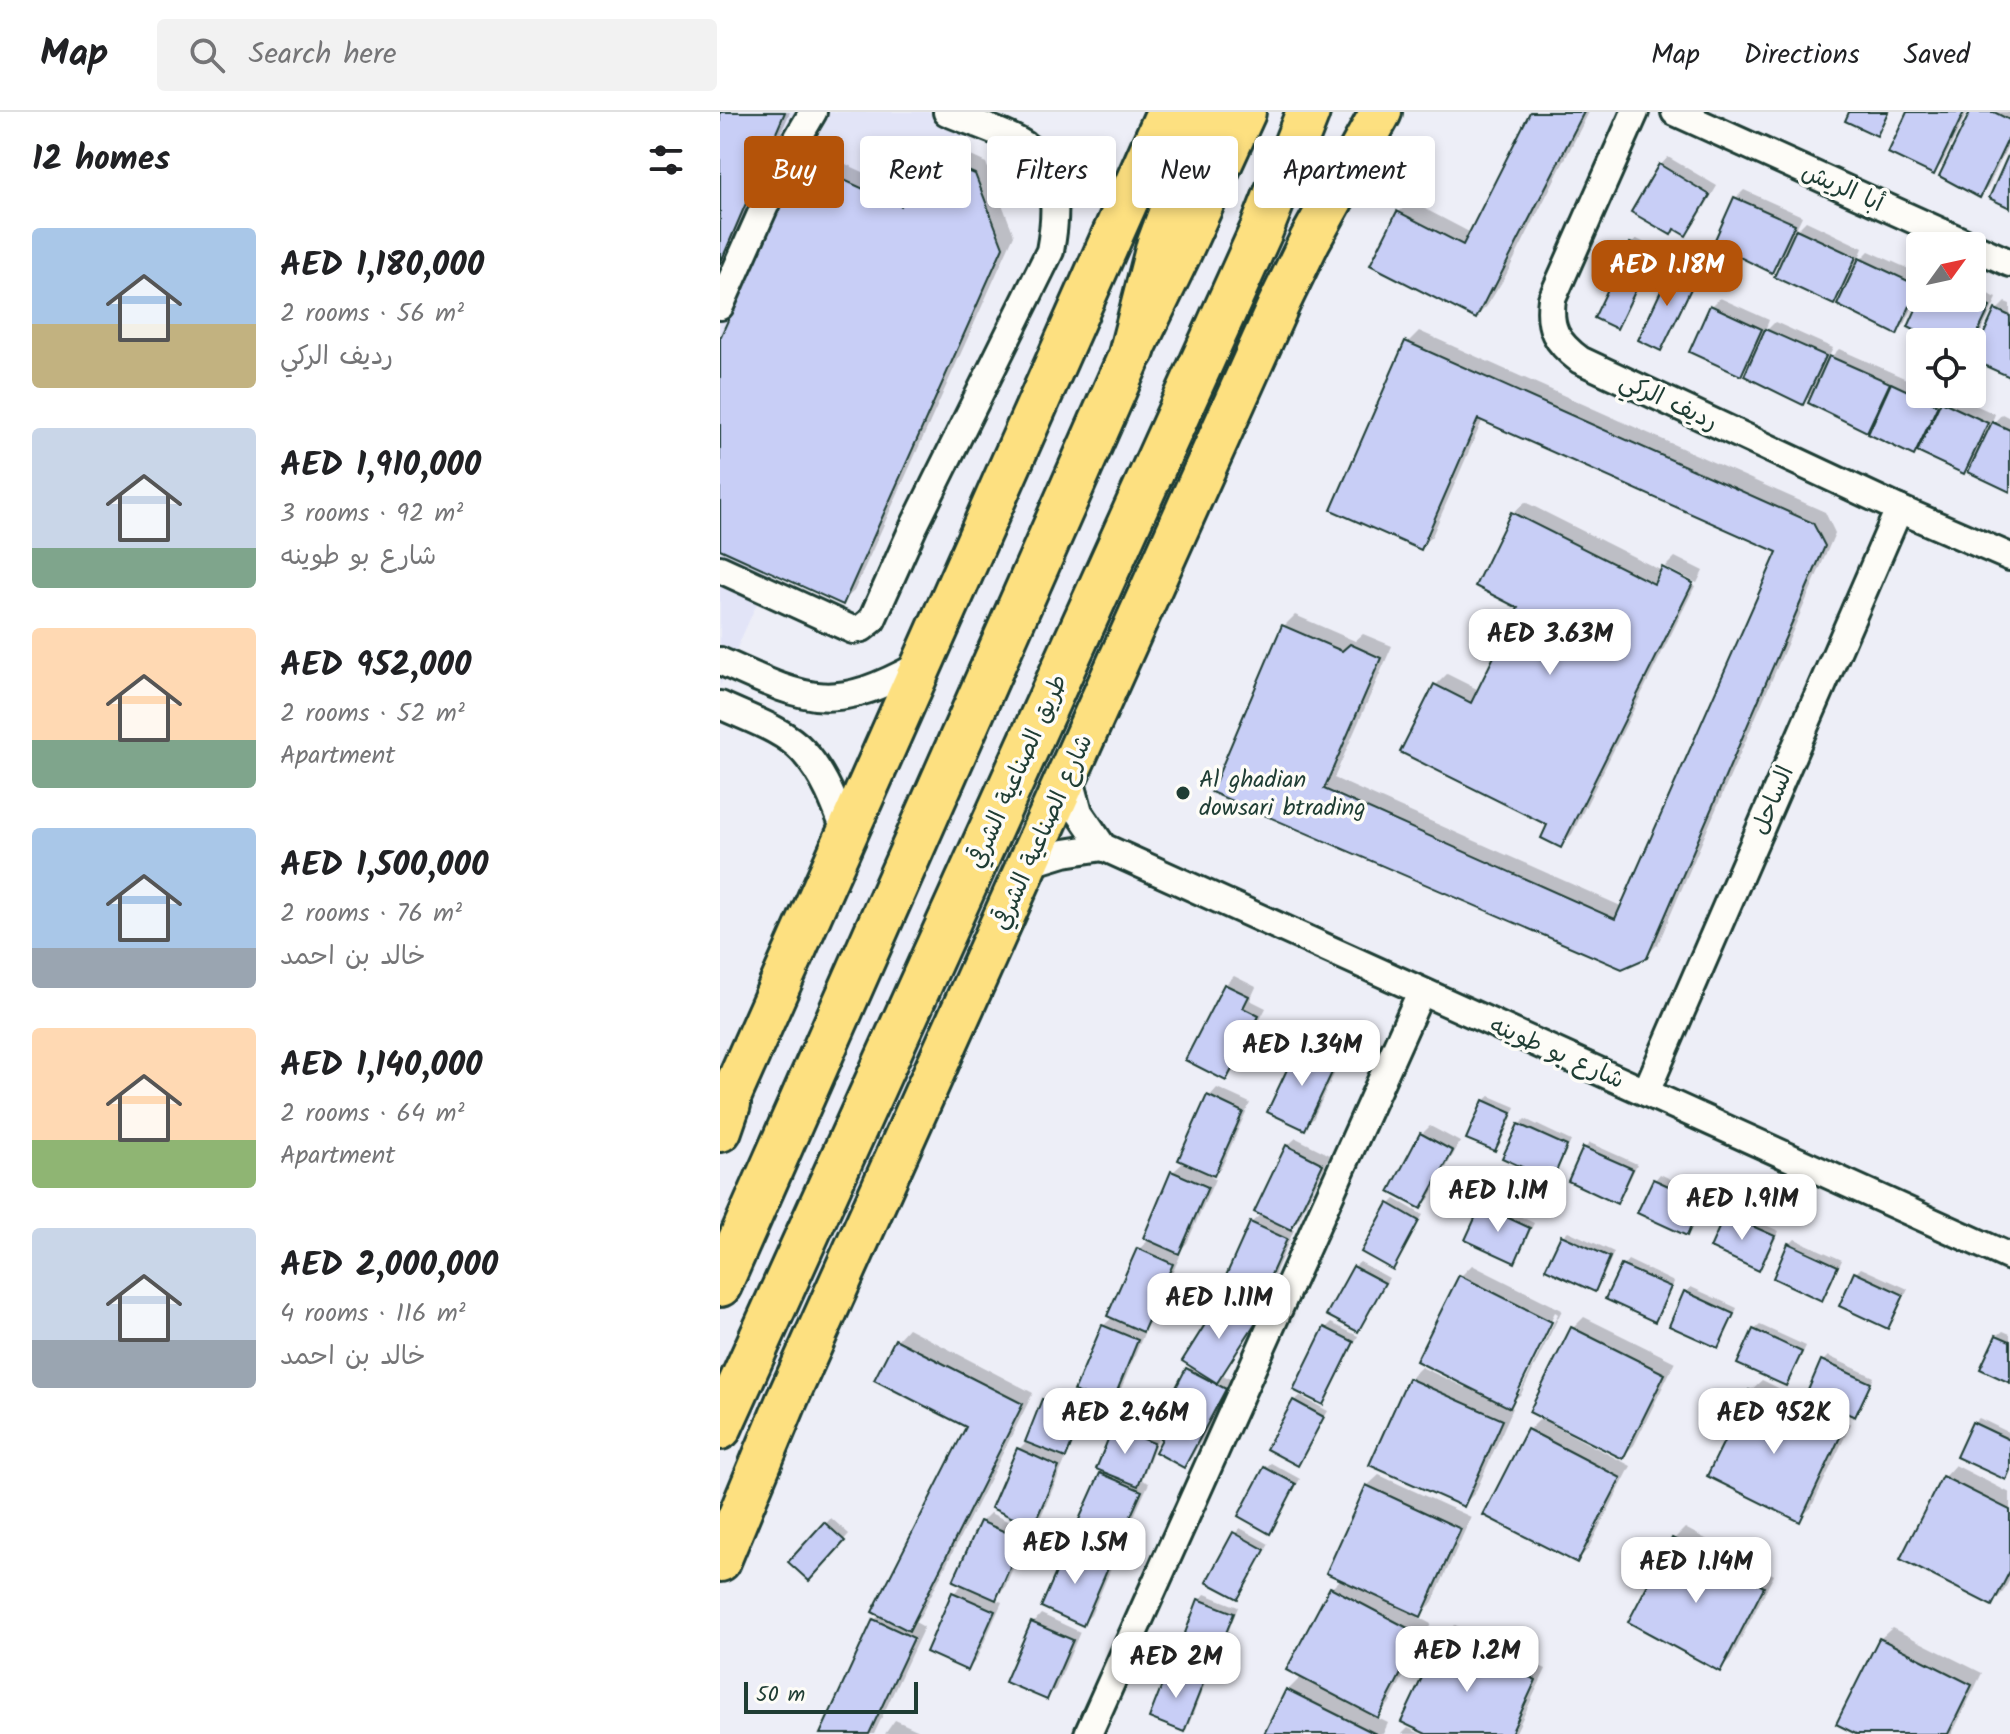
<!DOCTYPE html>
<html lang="en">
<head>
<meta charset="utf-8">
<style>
	body { margin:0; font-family:Kalam,"Playpen Sans Arabic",sans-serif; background:#f2f2f2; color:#202124; height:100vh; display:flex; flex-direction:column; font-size:30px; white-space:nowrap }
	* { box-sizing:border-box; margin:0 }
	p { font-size:26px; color:#757577 }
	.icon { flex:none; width:44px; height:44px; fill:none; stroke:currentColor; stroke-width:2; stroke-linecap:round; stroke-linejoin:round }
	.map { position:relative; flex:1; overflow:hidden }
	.drawer { display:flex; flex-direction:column; background:#fff; width:720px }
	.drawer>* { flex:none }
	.guide { position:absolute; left:24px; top:24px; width:760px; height:72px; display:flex; gap:16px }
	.needle { width:52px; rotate:57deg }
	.fabs { position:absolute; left:1186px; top:120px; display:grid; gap:16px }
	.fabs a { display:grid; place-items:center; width:80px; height:80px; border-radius:8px; background:#fff; box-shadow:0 4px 12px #0003; font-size:40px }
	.scale { position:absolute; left:24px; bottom:20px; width:174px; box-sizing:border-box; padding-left:8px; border:4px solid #1f3d34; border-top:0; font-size:22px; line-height:28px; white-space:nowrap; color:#1f3d34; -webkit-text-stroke:6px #fdfcf7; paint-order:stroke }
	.price { position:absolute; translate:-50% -68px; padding:0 18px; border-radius:16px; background:#fff; color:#222; font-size:26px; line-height:52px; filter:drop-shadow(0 2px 4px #0008) }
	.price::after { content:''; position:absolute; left:50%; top:48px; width:24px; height:18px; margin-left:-12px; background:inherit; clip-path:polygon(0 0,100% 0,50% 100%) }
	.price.on { background:#b45309; color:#fff }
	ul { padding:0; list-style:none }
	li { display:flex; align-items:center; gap:24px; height:200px; padding:0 32px }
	li span { display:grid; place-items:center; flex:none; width:224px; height:160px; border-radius:8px; color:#555 }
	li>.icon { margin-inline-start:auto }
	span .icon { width:96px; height:96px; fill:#fffc; stroke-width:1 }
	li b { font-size:34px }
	h2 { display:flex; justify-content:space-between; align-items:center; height:96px; padding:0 32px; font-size:34px }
	.tag { padding:0 28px; border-radius:8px; background:#fff; box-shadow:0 4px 12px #0003; font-size:28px; line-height:72px }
	.tag.on { background:#b45309; color:#fff }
	header { display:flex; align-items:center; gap:48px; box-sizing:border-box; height:112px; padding:0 40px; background:#fff; border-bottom:2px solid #e0e0e0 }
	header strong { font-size:38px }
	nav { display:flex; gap:44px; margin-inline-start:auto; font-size:28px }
	.search { width:560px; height:72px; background:#f2f2f2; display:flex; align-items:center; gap:20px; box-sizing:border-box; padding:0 28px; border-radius:8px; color:#757577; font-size:30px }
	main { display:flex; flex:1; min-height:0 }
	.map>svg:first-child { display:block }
</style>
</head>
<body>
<header>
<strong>Map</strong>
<div class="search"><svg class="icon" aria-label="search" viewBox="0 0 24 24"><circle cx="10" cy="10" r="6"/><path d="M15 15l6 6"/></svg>Search here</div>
<nav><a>Map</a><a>Directions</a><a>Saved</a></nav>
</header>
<main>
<section class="drawer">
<h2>12 homes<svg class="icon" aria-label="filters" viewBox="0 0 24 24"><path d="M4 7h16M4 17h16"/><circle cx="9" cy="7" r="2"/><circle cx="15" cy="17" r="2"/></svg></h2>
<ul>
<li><span style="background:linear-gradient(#a9c7e8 60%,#c2b280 0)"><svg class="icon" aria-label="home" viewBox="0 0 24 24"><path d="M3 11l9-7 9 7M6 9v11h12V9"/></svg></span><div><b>AED 1,180,000</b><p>2 rooms · 56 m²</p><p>رديف الركي</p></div></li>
<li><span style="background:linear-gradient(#c9d6e8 75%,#7fa58c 0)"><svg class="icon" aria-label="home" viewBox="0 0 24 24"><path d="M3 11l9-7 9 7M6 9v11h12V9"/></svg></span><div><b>AED 1,910,000</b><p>3 rooms · 92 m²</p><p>شارع بو طوينه</p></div></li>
<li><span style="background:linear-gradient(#ffd9b3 70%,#7fa58c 0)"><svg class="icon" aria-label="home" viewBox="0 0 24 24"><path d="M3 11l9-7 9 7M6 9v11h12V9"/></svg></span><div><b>AED 952,000</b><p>2 rooms · 52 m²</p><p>Apartment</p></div></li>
<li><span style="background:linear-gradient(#a9c7e8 75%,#9aa5b1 0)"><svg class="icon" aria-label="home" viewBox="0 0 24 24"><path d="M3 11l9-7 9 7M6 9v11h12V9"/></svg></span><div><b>AED 1,500,000</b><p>2 rooms · 76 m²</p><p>خالد بن احمد</p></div></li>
<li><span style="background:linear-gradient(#ffd9b3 70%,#8fb573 0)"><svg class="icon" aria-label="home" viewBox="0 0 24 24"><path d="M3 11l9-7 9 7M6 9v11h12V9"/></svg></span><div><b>AED 1,140,000</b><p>2 rooms · 64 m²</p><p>Apartment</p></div></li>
<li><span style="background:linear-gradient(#c9d6e8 70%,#9aa5b1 0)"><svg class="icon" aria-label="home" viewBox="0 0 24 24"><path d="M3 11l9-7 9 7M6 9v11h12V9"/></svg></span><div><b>AED 2,000,000</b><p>4 rooms · 116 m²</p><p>خالد بن احمد</p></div></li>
</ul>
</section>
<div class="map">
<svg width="1290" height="1622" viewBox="0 0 1290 1622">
	<rect width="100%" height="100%" fill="#edeef7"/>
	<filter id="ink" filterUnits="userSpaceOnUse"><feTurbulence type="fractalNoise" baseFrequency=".0125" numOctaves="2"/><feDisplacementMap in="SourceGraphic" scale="16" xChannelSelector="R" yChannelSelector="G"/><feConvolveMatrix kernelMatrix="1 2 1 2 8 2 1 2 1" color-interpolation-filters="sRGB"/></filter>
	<g filter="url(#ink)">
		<polygon fill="#e2e4f7" points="0,0 256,0 0,574"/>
		<g fill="#0003" fill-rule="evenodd">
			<polygon points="0,0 70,0 6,148 0,155"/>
			<polygon points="813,0 869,0 785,165 767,194 756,205 679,100 690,89 751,121"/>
			<polygon points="1189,0 1247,0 1222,52 1213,60"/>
			<polygon points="1252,0 1290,0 1290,29 1268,75 1260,83"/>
			<polygon points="216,35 246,49 251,44 266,51 294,123 134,479 122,490 0,435 0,231 82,49 93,37 189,81 205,47"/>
			<polygon points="948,45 997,74 974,113 965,122 956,116 951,121 940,54"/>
			<polygon points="1024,78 1082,104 1074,121 1086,109 1143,136 1137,151 1149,139 1200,162 1200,178 1185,212 1176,220 1126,178 1114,190 1064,146 1052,159 1016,86"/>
			<polygon points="917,127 937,137 902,209 897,215 911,132"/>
			<polygon points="960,148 981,158 946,231 941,236 920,227 955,154"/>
			<polygon points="1252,175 1277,186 1255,233 1252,236 1252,230 1224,230 1203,186 1252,186"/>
			<polygon points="1000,186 1049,208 1044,221 1055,210 1113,236 1107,249 1119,237 1200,273 1200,282 1219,282 1227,286 1231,282 1275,302 1270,315 1282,302 1290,306 1290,378 1256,347 1244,360 1198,338 1194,342 1090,290 1095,279 1083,291 1032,250 1020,261 992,194"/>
			<polygon points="1285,190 1290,192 1290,263 1277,198"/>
			<polygon points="699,219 1105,400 1115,421 938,832 926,844 494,679 564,514 575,503 635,529 643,522 672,534 614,666 903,795 1059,439 763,307 712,424 700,435 687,231"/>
			<polygon points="805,390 942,459 945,455 945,459 975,474 852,722 841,733 829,712 716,573 727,562 759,578 801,495 757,473 793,401"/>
			<polygon points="955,445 983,459 977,471 945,455"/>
			<polygon points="514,864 536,875 530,888 546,896 514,958 506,967 505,873"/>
			<polygon points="588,927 623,943 593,1007 584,1015 580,935"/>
			<polygon points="497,976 530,991 502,1054 491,1065 495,1067 467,1131 456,1142 460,1144 431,1209 422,1218 425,1219 398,1284 390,1292 383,1214 393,1205 419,1137 430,1127 453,1060 465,1049 489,985"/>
			<polygon points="770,984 796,995 780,1032 774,1037 764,989"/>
			<polygon points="805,1007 851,1029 836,1061 831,1066 799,1013"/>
			<polygon points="710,1014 740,1030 709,1087 701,1095 702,1022"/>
			<polygon points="576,1026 610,1043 579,1107 570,1116 574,1118 546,1181 538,1189 514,1179 513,1181 543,1200 503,1263 513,1268 472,1345 464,1353 445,1327 439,1323 422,1368 429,1371 403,1428 395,1437 381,1362 384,1359 394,1316 400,1311 433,1324 472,1253 503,1188 513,1178 531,1111 542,1101 567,1034"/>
			<polygon points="870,1031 917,1052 902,1084 897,1089 851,1068 865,1036"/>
			<polygon points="940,1062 986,1084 972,1116 966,1121 935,1068"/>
			<polygon points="675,1087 703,1103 672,1155 669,1093"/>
			<polygon points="768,1089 814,1111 799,1143 794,1148 762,1095"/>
			<polygon points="1012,1098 1059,1119 1044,1151 1039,1157 992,1135 1007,1103"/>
			<polygon points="848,1119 894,1140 880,1172 874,1177 843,1124"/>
			<polygon points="1075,1127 1122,1148 1107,1181 1102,1186 1070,1132"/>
			<polygon points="908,1148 954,1170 940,1202 935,1207 888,1186 903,1154"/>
			<polygon points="640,1150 669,1166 638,1218 634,1155"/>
			<path d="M 752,1153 L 842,1198 L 801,1282 L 788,1294 L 793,1296 L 755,1381 L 743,1393 L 689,1267 L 701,1255 L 746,1276 L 740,1165 ZM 835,1200 L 838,1202 L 799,1282 L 794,1282 Z"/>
			<polygon points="1141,1156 1188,1177 1173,1209 1168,1215 1136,1161"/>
			<polygon points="971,1175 1017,1196 1003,1229 998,1234 966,1181"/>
			<polygon points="864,1205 955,1250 914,1333 903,1344 836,1311 834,1314 911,1354 868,1437 857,1449 809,1318 823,1304 853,1216"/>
			<polygon points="611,1211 638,1224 608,1285 602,1290 606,1216"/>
			<polygon points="1040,1213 1086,1234 1071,1266 1066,1272 1034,1218"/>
			<polygon points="188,1216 313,1281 200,1505 195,1510 204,1515 154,1622 102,1622 155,1508 161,1502 248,1314 157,1267 177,1228"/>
			<polygon points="1283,1219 1290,1222 1290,1269 1277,1224"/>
			<polygon points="1108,1244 1154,1265 1140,1297 1135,1302 1103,1249"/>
			<polygon points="1042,1268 1131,1312 1091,1396 1079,1407 1030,1279"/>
			<polygon points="329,1283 367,1298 321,1404 313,1412 299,1337 307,1329 323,1288"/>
			<polygon points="580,1284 608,1299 577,1352 574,1289"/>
			<polygon points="1259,1306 1290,1321 1290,1360 1285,1365 1253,1312"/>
			<polygon points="551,1351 580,1367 550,1419 545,1356"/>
			<polygon points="1235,1353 1290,1381 1290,1467 1283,1480 1272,1492 1183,1446 1224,1365"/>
			<polygon points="659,1363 751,1405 712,1491 698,1505 711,1512 669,1592 656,1605 668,1611 663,1622 546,1622 568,1578 582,1564 612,1476 622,1466 647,1374"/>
			<polygon points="270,1401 309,1419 284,1477 274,1487 282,1490 256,1548 248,1557 234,1481 244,1471 261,1410"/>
			<polygon points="111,1406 129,1422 89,1467 71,1450"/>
			<polygon points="520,1416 549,1432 518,1485 515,1422"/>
			<polygon points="965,1416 1054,1463 1011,1546 1000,1557 954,1427"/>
			<polygon points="357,1428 396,1445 371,1503 362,1512 349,1436"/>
			<polygon points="485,1482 518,1495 499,1543 494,1549 461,1536 480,1488"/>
			<polygon points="321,1502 360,1520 335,1578 326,1586 287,1569 313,1511"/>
			<polygon points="735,1513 826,1557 795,1622 711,1622 724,1524"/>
			<polygon points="1172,1516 1262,1561 1232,1622 1140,1622 1160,1527"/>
			<polygon points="456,1551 488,1564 469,1612 464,1617 451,1556"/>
			<polygon points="175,1608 206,1622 165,1622"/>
			<polygon points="688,1616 701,1622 682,1622"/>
		</g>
		<g fill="#c8cef6" stroke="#1f3d34" stroke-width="2">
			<polygon points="0,0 65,0 0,152"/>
			<polygon points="810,0 864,0 773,178 771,177 756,207 650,153 677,99 743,133"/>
			<polygon points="1129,0 1168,0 1157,24 1125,9"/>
			<polygon points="1187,0 1244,0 1214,63 1168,41"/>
			<polygon points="1250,0 1274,0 1290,8 1290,23 1260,86 1219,64"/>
			<polygon points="1290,39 1290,96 1269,86"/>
			<polygon points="203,46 233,60 238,55 255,62 283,135 123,493 0,437 0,226 80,48 181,94"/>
			<polygon points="939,52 990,83 966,124 954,117 951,123 911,100"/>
			<polygon points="1014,85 1075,112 1052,161 993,132"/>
			<polygon points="1076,117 1136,145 1114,193 1054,165"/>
			<polygon points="910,131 933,142 897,217 874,206"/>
			<polygon points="1139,146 1199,174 1177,223 1117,193"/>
			<polygon points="953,153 977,164 941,239 918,228"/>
			<polygon points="1201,186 1250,186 1270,195 1252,233 1252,230 1219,230 1188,215"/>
			<polygon points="990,193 1042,217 1021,264 969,240"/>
			<polygon points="1275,197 1290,204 1290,265 1252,248"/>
			<polygon points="1045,217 1106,244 1083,293 1024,264"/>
			<polygon points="685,229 1093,411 1105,434 927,846 902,857 491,680 562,513 622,539 630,532 661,546 604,677 895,807 1057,440 758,307 701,438 611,398"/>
			<polygon points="1109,244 1170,271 1147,320 1088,291"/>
			<polygon points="1171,271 1218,293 1194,344 1148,322"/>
			<polygon points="1221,289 1268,311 1244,362 1197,340"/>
			<polygon points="1272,310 1290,318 1290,380 1248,360"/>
			<polygon points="791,400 934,472 942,455 973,471 841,736 821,726 827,713 680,640 714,572 751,591 798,496 755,474"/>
			<polygon points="504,872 529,884 523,896 539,904 506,969 465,948"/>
			<polygon points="578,934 616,952 585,1018 547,1000"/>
			<polygon points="487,983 523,1000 494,1064 458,1048"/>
			<polygon points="763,988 792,1001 775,1039 746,1027"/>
			<polygon points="798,1012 847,1034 832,1069 782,1046"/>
			<polygon points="700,1021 733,1039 701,1097 669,1080"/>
			<polygon points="566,1033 603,1052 571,1118 534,1100"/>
			<polygon points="863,1035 913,1057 897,1092 848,1069"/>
			<polygon points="451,1059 488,1075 459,1142 423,1126"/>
			<polygon points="933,1067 982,1089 967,1124 917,1101"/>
			<polygon points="668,1091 699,1109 673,1158 641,1140"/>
			<polygon points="761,1093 810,1116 795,1151 745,1128"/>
			<polygon points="1005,1102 1055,1124 1039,1159 990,1136"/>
			<polygon points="530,1110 567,1127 538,1192 501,1175"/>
			<polygon points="841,1123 890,1145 875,1180 825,1157"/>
			<polygon points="1068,1131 1118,1154 1102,1189 1053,1166"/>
			<polygon points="417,1136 453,1152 423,1220 387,1204"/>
			<polygon points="901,1153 951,1175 935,1210 885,1187"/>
			<polygon points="633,1154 665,1171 638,1220 606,1203"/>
			<polygon points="1134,1160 1184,1183 1168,1217 1119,1194"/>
			<polygon points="739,1163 832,1210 790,1296 696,1249"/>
			<polygon points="964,1179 1014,1202 998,1236 949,1214"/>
			<polygon points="501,1187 536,1210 497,1271 462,1249"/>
			<polygon points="382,1213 418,1228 391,1294 354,1279"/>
			<polygon points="604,1215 634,1230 603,1293 573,1278"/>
			<polygon points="851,1215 945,1262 903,1347 809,1300"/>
			<polygon points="1033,1217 1082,1240 1066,1274 1017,1252"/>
			<polygon points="1276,1223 1290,1229 1290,1271 1260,1257"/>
			<polygon points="175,1227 303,1292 189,1519 152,1500 246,1315 154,1268"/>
			<polygon points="1101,1248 1151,1271 1135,1305 1086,1283"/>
			<polygon points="466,1256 506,1277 464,1356 435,1340 442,1327 432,1322"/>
			<polygon points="688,1266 783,1308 744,1395 649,1353"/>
			<polygon points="1029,1278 1121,1323 1080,1410 987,1364"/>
			<polygon points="322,1287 363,1303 346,1346 305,1330"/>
			<polygon points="573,1288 604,1305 578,1354 546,1337"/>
			<polygon points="1252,1310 1290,1328 1290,1358 1286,1368 1236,1345"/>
			<polygon points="393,1315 434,1331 418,1374 376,1357"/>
			<polygon points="807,1317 901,1366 857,1451 763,1403"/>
			<polygon points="297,1336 339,1355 313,1415 271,1396"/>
			<polygon points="544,1355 576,1372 550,1422 518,1404"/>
			<polygon points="380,1361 422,1379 395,1439 353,1421"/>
			<polygon points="1222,1364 1290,1398 1290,1459 1272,1494 1180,1447"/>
			<polygon points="646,1373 741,1417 701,1505 606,1461"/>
			<polygon points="260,1409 302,1427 276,1488 233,1469"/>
			<polygon points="104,1410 125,1429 89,1469 68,1450"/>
			<polygon points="513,1420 545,1438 518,1487 486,1470"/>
			<polygon points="952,1426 1044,1475 1000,1560 908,1510"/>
			<polygon points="347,1435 389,1454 363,1514 321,1495"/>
			<polygon points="610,1475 701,1523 658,1606 566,1558"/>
			<polygon points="232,1480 275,1499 248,1559 206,1540"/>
			<polygon points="478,1487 514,1501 494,1551 459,1537"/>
			<polygon points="153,1507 194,1526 149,1622 100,1622"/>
			<polygon points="311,1510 353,1528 327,1588 285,1570"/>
			<polygon points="722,1523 816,1568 791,1622 706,1622 681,1610"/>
			<polygon points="1159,1526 1252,1573 1228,1622 1136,1622 1116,1612"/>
			<polygon points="449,1555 484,1569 464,1620 429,1606"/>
			<polygon points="566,1577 656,1622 544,1622"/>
		</g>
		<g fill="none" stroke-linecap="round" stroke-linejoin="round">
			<g stroke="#1f3d34" stroke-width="32">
				<g id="minor">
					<path d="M 915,0 L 832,187 C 828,216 836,230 860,248 L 1179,397 L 1290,445"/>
					<polyline points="955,0 1290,151"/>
					<polyline points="0,194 66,46 93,0"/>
					<path d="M 0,457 L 133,518 L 142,516 L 152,508 L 194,414 L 330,139 C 337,101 340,62 307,35 C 295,24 245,8 227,0"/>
					<path d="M 0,549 C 89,589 111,602 200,553"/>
					<path d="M 0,593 C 27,606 63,617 83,639 C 105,663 116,694 127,724"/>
					<polyline points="348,660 359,700 383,735 1290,1145"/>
					<polyline points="308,752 344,741 383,735"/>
					<polyline points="926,980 1179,397"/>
					<polyline points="368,1622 701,880"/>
				</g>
			</g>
			<g stroke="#1f3d34" stroke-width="46">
				<g id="primary">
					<polyline points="0,1008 447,0"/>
					<polyline points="0,1449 66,1290 558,194 590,128 661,0"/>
				</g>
			</g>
			<g stroke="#1f3d34" stroke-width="48">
				<g id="trunk">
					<polyline points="0,1018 9,992"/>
					<polyline points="0,1173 412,239 460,140 524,0"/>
					<polyline points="0,1316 541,119 588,0"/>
				</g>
			</g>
			<g stroke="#1f3d34" stroke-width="50">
				<polyline id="motorway" points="412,239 439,134 489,0"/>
			</g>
			<use href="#minor" stroke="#fdfcf7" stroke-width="26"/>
			<use href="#primary" stroke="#fde080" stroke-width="40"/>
			<use href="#trunk" stroke="#fde080" stroke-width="42"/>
			<use href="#motorway" stroke="#fde080" stroke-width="44"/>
		</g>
	</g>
	<circle fill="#1f3d34" stroke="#fdfcf7" stroke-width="3" cx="463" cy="681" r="8"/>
	<g text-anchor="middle" stroke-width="7" stroke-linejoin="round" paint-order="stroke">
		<g font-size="24" fill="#1f3d34" stroke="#fdfcf7">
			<text transform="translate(1123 75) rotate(24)" y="8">أبا الريش</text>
			<text transform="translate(949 289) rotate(25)" y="8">رديف الركي</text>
			<text transform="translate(297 659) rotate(-66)" y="8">طريق الصناعية الشرقي</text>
			<text transform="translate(1052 688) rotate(-67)" y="8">الساحل</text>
			<text transform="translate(322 720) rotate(-66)" y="8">شارع الصناعية الشرقي</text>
			<text transform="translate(837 940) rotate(24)" y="8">شارع بو طوينه</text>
		</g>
		<g font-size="24" fill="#1f3d34" stroke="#fdfcf7" text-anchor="start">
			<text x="479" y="675">Al ghadian<tspan x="479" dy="28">dowsari btrading</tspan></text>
		</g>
	</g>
</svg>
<div class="fabs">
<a><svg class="needle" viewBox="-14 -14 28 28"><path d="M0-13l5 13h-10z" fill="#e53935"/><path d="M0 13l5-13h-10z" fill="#757577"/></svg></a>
<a><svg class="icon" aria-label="locate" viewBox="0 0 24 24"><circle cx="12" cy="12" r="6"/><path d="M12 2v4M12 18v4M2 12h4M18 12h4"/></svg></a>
</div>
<div class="scale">50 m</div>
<b class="price on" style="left:947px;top:196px">AED 1.18M</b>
<b class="price" style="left:830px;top:565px">AED 3.63M</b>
<b class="price" style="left:582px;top:976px">AED 1.34M</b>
<b class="price" style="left:778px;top:1122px">AED 1.1M</b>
<b class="price" style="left:1022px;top:1130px">AED 1.91M</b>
<b class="price" style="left:499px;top:1229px">AED 1.11M</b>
<b class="price" style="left:405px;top:1344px">AED 2.46M</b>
<b class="price" style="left:1054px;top:1344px">AED 952K</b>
<b class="price" style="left:355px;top:1474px">AED 1.5M</b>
<b class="price" style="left:976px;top:1493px">AED 1.14M</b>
<b class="price" style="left:747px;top:1582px">AED 1.2M</b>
<b class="price" style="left:456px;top:1588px">AED 2M</b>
<div class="guide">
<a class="tag on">Buy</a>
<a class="tag">Rent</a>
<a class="tag">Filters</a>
<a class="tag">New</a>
<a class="tag">Apartment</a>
</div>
</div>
</main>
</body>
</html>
